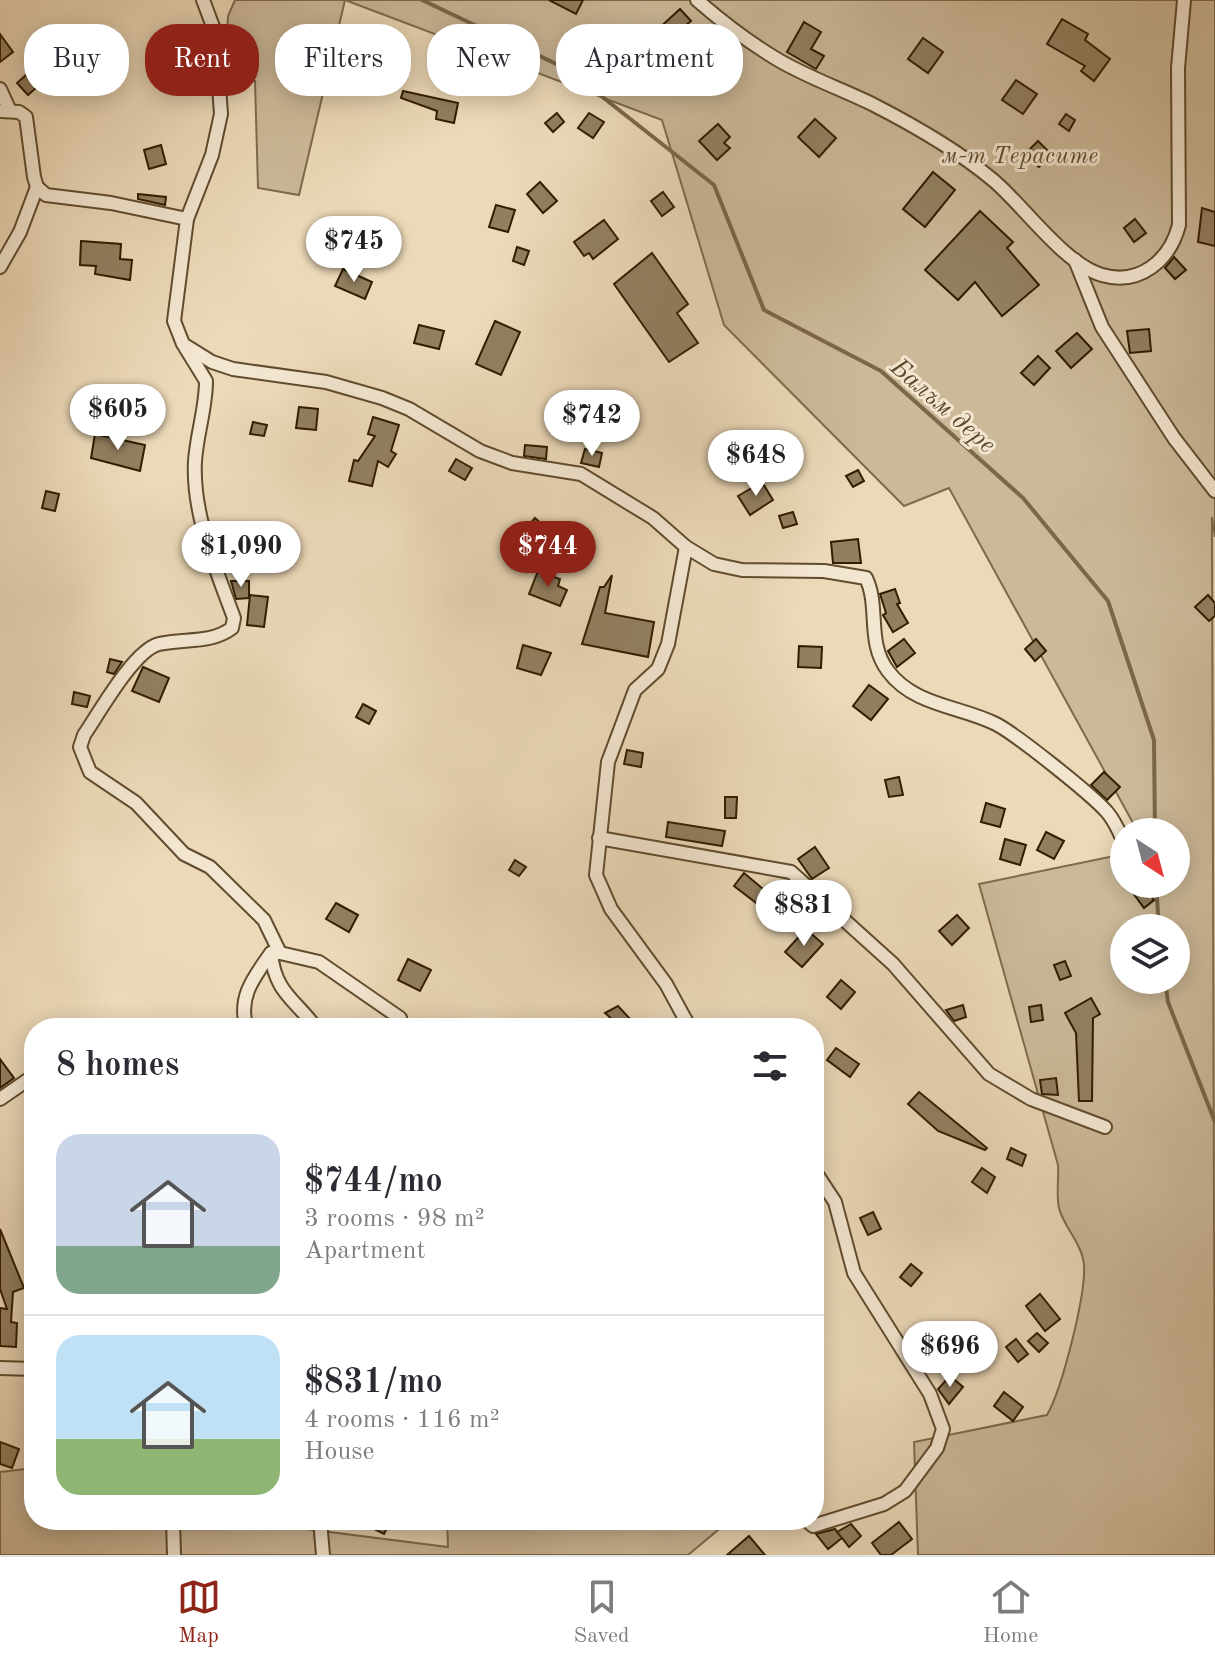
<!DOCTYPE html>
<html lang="en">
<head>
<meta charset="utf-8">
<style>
	body { margin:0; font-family:"Old Standard TT",serif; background:#f7f7f7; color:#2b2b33; height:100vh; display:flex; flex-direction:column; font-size:30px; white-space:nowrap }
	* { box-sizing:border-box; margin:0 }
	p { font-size:26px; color:#7c7c81 }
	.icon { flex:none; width:44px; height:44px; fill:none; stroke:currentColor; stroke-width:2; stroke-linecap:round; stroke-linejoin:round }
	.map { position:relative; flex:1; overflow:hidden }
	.details { position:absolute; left:24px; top:1018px; width:800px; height:512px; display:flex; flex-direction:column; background:#fff; border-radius:32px; box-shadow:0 4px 20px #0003 }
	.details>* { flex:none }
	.guide { position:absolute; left:24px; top:24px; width:800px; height:72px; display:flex; gap:16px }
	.needle { width:52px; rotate:144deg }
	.fabs { position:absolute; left:1110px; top:818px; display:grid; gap:16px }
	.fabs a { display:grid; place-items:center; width:80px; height:80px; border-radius:50%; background:#fff; box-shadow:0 4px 20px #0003; font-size:40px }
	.price { position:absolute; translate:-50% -68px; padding:0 18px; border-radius:28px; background:#fff; color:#222; font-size:26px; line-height:52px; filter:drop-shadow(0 2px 4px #0008) }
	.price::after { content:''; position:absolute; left:50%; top:48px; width:24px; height:18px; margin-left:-12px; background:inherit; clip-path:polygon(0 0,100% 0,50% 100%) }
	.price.current { background:#8f2418; color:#fff }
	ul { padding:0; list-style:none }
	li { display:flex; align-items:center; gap:24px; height:200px; padding:0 32px }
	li+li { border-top:2px solid #e1e1e2 }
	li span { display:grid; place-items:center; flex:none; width:224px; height:160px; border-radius:24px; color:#555 }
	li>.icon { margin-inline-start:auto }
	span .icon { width:96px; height:96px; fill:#fffc; stroke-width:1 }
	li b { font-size:34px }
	h2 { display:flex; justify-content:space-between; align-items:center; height:96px; padding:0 32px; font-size:34px }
	.chip { padding:0 28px; border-radius:32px; background:#fff; box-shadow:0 4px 20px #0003; font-size:28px; line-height:72px }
	.chip.current { background:#8f2418; color:#fff }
	.tabs { display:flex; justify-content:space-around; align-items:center; height:112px; border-top:2px solid #e1e1e2; background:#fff; font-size:22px; color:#7c7c81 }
	.tabs a { display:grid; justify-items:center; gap:4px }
	.tabs .current { color:#8f2418 }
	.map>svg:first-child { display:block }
</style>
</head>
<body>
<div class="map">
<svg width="1215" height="1555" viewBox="0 0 1215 1555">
	<rect width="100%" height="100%" fill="#ecd9b8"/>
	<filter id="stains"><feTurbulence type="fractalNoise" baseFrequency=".0025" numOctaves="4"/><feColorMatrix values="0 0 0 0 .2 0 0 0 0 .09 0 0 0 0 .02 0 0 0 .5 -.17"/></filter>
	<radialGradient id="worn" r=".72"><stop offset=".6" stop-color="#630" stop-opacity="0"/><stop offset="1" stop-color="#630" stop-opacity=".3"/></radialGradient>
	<g fill="#ccb999" stroke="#7e6b4c" stroke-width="2" fill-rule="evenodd">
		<path d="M 235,0 L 1215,0 L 1215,537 L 1212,517 L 1215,1555 L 918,1555 L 914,1442 L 1047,1415 C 1062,1389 1086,1295 1084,1265 C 1082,1243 1063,1226 1059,1208 C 1056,1195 1059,1179 1058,1165 L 979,884 L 1124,854 L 1124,884 L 1176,884 L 1176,832 L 1138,832 L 949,488 L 904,506 L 724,325 L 662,120 L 345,0 L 299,195 L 258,188 L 255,81 L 225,82 L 228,16 ZM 1124,928 L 1176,928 L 1176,980 L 1124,980 Z"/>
		<polygon points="34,1468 34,1520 235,1520 448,1547 447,1520 730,1520 688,1555 0,1555 0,1472"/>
	</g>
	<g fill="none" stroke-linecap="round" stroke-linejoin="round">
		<g stroke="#7b6749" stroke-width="4">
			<polyline points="422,0 567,69 714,185 764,310 881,371 1023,498 1108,601 1154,740 1155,832"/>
			<polyline points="1156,884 1159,928"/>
			<polyline points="1165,980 1168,1002 1215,1122"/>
		</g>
	</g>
	<g fill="#927f60" stroke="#311d00" stroke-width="2">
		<polygon points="549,0 583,0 576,14"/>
		<polygon points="680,9 691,21 666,42 656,31"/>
		<polygon points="1062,19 1088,34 1085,40 1110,59 1094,81 1081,71 1085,66 1047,44"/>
		<polygon points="804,22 821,32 811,49 824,56 816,69 787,52"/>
		<polygon points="0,34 13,52 0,62"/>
		<polygon points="923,38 943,52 928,73 908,59"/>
		<polygon points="26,75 37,87 28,95 17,83"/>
		<polygon points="1016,80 1037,94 1023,114 1002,100"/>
		<polygon points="403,91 458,103 454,123 436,119 437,111 401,98"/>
		<polygon points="557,113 564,122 553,132 545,123"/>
		<polygon points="589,113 604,122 593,138 578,128"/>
		<polygon points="1066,114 1075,120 1069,131 1059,124"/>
		<polygon points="815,119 836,138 819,157 798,137"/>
		<polygon points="718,124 730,137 724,143 730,148 717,160 699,141"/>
		<polygon points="1038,141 1051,154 1039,167 1025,154"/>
		<polygon points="161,145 166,164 149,169 144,150"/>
		<polygon points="933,172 955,190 925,227 903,209"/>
		<polygon points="540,182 557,201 543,213 527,194"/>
		<polygon points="663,192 674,207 662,216 651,201"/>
		<polygon points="138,194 166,197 165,205 138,199"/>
		<polygon points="496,205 515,210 508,232 489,227"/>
		<polygon points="1202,208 1215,212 1215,246 1198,242"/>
		<polygon points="980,211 1013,242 1007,248 1039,285 1002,316 975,282 958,300 925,270"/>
		<polygon points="1135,219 1146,233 1134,242 1124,228"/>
		<polygon points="604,220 618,239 593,259 589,253 584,256 574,242"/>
		<polygon points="81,241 121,244 120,259 132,260 130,280 95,274 96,266 80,265"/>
		<polygon points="517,247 529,251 524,265 513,261"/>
		<polygon points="652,253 688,304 677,313 698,343 669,362 614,284"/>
		<polygon points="1174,257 1186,270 1175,279 1165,268"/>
		<polygon points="343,269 372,282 365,299 335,286"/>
		<polygon points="495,321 520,332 501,375 476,364"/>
		<polygon points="419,325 444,331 439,349 414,343"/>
		<polygon points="1149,329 1151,351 1130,353 1127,331"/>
		<polygon points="1077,333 1092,349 1071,368 1056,351"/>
		<polygon points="1038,356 1050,368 1034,385 1021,373"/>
		<polygon points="299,407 318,409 316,430 296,428"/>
		<polygon points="373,417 399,425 391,451 396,454 388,467 378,461 372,486 349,481 354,460 358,461 375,436 368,434"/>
		<polygon points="253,422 267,425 264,436 250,434"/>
		<polygon points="95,434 145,445 140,471 91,458"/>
		<polygon points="525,445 547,447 546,459 524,456"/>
		<polygon points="585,449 602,453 599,467 581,463"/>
		<polygon points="456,459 472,468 465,480 449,471"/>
		<polygon points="858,470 864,481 853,487 846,476"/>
		<polygon points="762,482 773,500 750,515 738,496"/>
		<polygon points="46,491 59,494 55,511 42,508"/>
		<polygon points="793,512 797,524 783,528 779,516"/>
		<polygon points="535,518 553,534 540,549 522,533"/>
		<polygon points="858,539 861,563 833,563 831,542"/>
		<polygon points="538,571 560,579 558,586 567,590 560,606 529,594"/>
		<polygon points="612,575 605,613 654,622 648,657 582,644 600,587 604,587"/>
		<polygon points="231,581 249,581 249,598 236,599"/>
		<polygon points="895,589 900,603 897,604 908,623 893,632 883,615 886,613 880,594"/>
		<polygon points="250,595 268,597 264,627 247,625"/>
		<polygon points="1208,595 1215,603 1215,616 1209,621 1195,607"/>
		<polygon points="904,639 915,653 897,667 888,651"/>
		<polygon points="1036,639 1046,651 1035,661 1025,649"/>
		<polygon points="523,645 551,653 541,675 517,668"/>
		<polygon points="799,646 822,647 821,668 798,667"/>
		<polygon points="110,659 122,662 114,674 107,672"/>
		<polygon points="143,667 169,678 159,702 132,691"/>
		<polygon points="869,685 888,699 871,720 853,706"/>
		<polygon points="74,692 90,696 87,707 72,704"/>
		<polygon points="363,704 376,711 369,724 356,717"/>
		<polygon points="627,750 643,753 641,767 624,764"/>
		<polygon points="1104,772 1120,787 1107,800 1091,785"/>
		<polygon points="899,777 903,795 889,797 885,780"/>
		<polygon points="725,797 737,797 736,818 725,818"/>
		<polygon points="986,803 1005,809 1000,827 981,822"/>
		<polygon points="668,822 725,831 722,846 666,837"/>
		<polygon points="1046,832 1064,841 1054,859 1037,850"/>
		<polygon points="1005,839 1026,845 1020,865 1000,859"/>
		<polygon points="815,847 829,868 812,879 798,859"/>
		<polygon points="515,860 526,867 519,876 509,870"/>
		<polygon points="744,873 788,910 774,926 760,913 764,909 734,886"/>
		<polygon points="1143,885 1154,900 1144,908 1133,893"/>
		<polygon points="336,903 358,915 349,932 326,919"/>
		<polygon points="957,915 969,928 952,945 939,931"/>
		<polygon points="806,929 823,944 802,967 785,952"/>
		<polygon points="408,959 431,970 420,991 398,980"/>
		<polygon points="1065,961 1071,976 1060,980 1054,965"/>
		<polygon points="841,980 855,992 841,1009 827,997"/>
		<polygon points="1091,998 1100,1014 1093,1018 1092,1101 1079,1101 1076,1033 1065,1013"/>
		<polygon points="963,1005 966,1017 954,1021 946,1010"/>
		<polygon points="1041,1005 1043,1020 1031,1022 1029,1007"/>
		<polygon points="618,1006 631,1020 622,1028 605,1013"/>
		<polygon points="836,1048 859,1064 850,1077 827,1060"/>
		<polygon points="0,1059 14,1078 0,1088"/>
		<polygon points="1056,1078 1058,1095 1042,1094 1040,1080"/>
		<polygon points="919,1092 987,1148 985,1150 938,1131 908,1104"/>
		<polygon points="1011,1148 1026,1155 1022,1166 1007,1159"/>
		<polygon points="982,1168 995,1177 987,1193 972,1182"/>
		<polygon points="873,1212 881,1229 868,1235 860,1218"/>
		<polygon points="0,1229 24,1288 13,1292 11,1322 17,1323 16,1347 0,1346 0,1308 7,1309 0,1289"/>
		<polygon points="911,1264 922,1273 911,1286 900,1277"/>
		<polygon points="1040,1294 1060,1319 1045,1331 1026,1306"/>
		<polygon points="1037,1333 1048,1343 1039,1352 1028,1341"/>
		<polygon points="1016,1339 1028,1354 1018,1362 1006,1347"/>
		<polygon points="950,1376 963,1387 949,1404 938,1389"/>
		<polygon points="1004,1392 1023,1407 1013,1421 994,1406"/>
		<polygon points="0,1442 19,1449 12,1468 0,1464"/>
		<polygon points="376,1520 391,1520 384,1534 372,1528"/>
		<polygon points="899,1522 912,1539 891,1555 881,1555 872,1543"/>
		<polygon points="851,1524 861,1536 849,1547 842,1538 828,1549 816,1534 835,1529 841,1537 837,1532"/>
		<polygon points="749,1536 765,1555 727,1555"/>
	</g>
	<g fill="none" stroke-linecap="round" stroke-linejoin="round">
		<g stroke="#604c2e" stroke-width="16">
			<g id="street">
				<path d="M 203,0 L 215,32 L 221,114 L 212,155 L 187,219 L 174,321 L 183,344 L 212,362 L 233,369 L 326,382 L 382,398 L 409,409 L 480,451 L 512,463 L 581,474 L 653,518 L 686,547 L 714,564 L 742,570 L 824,571 L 866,578 C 880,607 866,642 888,671 C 914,706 960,706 996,724 C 1017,735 1091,794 1107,812 C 1114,820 1118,829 1122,838"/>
				<path d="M 697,0 C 721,21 747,41 775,58 C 806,77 842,89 874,105 C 915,126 957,150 993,180 C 1024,206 1064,264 1102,275 C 1140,286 1170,260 1179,225 L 1178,68 L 1184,0"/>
				<polyline points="0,89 10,111"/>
				<polyline points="0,111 19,112 26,117 34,177 37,187 46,195 111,203 187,219"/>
				<polyline points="1075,260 1102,327 1174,438 1215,491"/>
				<polyline points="0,267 20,232 37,187"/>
				<path d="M 185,347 L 206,381 C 206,408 197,433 195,461 C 192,514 216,569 234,618 L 232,628 C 211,644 184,638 159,644 C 134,650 99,713 84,735 L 80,747 L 90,772 L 136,803 L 184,854 L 210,867 L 264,920 L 280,953 L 319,962 L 400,1018"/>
				<polyline points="686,547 668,644 658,669 635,690 608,762 596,875 611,909 666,984 690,1028"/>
				<polyline points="599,838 791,872 893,964 989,1074 1031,1099 1105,1127"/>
				<path d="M 271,953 C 275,993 295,999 316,1028"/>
				<path d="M 247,1028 C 237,998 254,977 271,953 L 280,953"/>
				<polyline points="0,1099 29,1079 34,1083"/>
				<polyline points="0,1368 34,1369"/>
				<polyline points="173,1520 174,1555"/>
				<polyline points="320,1520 323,1555"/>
				<polyline points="806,1520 813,1526 884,1504 905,1491 937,1448 943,1429 930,1394 854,1273 835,1202 814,1170"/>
			</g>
		</g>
		<use href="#street" stroke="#f3e6d1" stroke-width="12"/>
	</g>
	<g text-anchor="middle" stroke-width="6" stroke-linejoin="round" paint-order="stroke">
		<g font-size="24" font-style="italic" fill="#604c2e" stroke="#f3e6d1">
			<text x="1020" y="163">м-т Терасите</text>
		</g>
		<g font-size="26" font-style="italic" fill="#5c482a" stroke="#f3e6d1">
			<text transform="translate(944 405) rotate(41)" y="9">Балъм дере</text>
		</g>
	</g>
	<rect width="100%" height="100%" filter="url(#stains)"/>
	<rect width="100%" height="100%" fill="url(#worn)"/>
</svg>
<div class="fabs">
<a><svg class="needle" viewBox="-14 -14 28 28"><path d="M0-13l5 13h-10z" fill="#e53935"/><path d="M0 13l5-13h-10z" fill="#7c7c81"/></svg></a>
<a><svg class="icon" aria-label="layers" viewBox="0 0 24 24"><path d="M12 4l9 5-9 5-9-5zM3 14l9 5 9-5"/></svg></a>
</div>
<b class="price" style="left:354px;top:284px">$745</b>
<b class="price" style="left:118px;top:452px">$605</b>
<b class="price" style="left:592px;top:458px">$742</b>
<b class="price" style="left:756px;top:498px">$648</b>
<b class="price" style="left:241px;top:589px">$1,090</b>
<b class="price current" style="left:548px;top:589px">$744</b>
<b class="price" style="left:804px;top:948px">$831</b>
<b class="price" style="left:950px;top:1389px">$696</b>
<div class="guide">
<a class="chip">Buy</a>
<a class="chip current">Rent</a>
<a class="chip">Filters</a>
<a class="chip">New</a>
<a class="chip">Apartment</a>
</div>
<section class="details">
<h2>8 homes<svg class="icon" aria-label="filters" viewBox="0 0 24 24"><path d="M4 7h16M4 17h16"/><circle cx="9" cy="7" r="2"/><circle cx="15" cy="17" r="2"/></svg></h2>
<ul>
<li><span style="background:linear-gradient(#c9d6e8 70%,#7fa58c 0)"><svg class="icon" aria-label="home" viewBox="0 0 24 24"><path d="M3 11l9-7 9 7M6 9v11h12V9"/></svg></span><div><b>$744/mo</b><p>3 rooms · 98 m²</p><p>Apartment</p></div></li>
<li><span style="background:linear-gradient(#bfe0f5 65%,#8fb573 0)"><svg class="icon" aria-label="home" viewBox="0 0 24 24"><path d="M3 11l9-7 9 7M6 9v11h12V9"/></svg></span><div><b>$831/mo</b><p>4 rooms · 116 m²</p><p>House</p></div></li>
</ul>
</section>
</div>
<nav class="tabs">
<a class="current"><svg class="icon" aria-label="map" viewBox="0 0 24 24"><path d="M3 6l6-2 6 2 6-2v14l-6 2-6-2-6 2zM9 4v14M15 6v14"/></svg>Map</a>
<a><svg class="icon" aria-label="saved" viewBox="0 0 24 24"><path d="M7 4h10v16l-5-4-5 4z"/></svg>Saved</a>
<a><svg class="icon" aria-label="home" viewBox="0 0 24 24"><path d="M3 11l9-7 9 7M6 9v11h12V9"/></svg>Home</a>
</nav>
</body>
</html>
